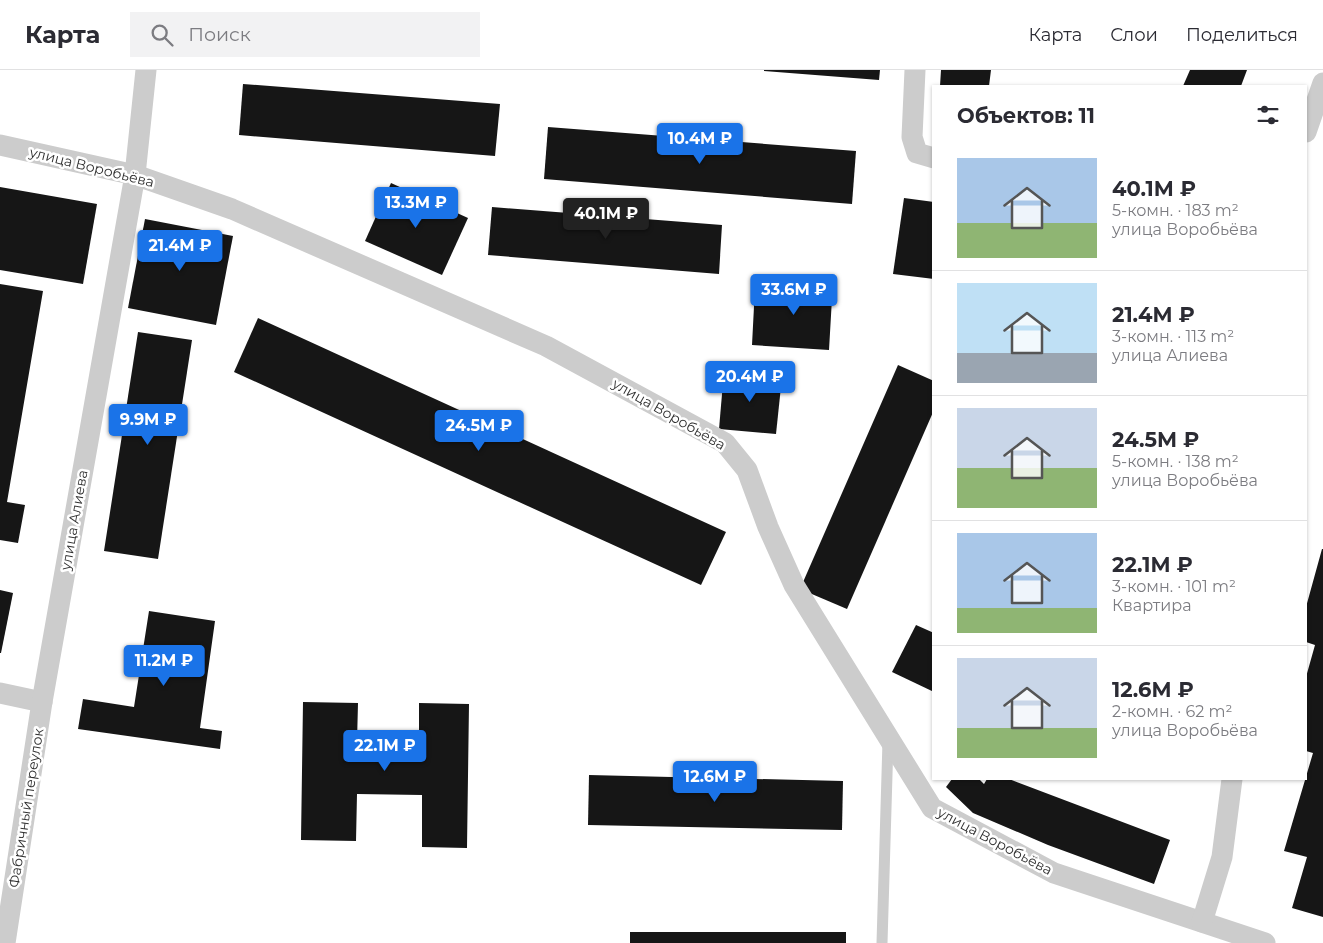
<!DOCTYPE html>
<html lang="ru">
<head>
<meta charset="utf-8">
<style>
	body { margin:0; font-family:Montserrat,sans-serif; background:#f2f2f3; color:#2b2b33; height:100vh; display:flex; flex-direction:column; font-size:19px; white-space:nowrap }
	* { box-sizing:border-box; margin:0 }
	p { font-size:16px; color:#7c7c81 }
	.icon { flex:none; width:28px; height:28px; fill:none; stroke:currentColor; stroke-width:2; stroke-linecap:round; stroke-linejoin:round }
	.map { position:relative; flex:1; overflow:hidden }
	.sheet { position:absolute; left:932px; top:15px; width:375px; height:695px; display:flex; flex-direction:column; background:#fff; border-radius:0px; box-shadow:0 1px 4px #0004 }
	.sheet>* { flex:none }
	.price { position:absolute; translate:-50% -42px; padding:0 11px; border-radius:5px; background:#1a73e8; color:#fff; font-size:16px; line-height:32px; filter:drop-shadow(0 1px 2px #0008) }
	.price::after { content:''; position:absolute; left:50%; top:30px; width:15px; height:11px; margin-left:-8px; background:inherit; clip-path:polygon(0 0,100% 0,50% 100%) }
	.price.active { background:#222; color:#fff }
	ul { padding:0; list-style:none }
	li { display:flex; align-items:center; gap:15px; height:125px; padding:0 25px }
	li+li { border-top:1px solid #e1e1e2 }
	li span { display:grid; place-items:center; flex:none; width:140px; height:100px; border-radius:0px; color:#555 }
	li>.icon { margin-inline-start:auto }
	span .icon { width:60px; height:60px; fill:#fffc; stroke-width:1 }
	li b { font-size:21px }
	h2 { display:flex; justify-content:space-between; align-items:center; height:60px; padding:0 25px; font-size:21px }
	header { display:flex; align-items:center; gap:30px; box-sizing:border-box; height:70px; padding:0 25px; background:#fff; border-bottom:1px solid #e1e1e2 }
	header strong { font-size:24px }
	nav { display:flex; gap:28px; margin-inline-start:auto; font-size:18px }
	.search { width:350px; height:45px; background:#f2f2f3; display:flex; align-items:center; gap:12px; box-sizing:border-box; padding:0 18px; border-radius:0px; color:#7c7c81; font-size:19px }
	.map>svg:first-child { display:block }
</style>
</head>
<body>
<header>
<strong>Карта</strong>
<div class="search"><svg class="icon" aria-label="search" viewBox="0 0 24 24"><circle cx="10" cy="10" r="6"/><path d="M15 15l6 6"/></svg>Поиск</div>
<nav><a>Карта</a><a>Слои</a><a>Поделиться</a></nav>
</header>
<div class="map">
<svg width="1323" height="873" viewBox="0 0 1323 873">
	<rect width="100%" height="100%" fill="#fff"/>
	<g fill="#161616">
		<polygon points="764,0 880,0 879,10 764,1"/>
		<polygon points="941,0 991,0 989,16 940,16"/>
		<polygon points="1190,0 1247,0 1241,16 1183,16"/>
		<polygon points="243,14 500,34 495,86 239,65"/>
		<polygon points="548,57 856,81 852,134 544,109"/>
		<polygon points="391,113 468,148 442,205 365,171"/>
		<polygon points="0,117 97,134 83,214 0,200"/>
		<polygon points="904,128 934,132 934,209 893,204"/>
		<polygon points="492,137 722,155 719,204 488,185"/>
		<polygon points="145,149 233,166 216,255 128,238"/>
		<polygon points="798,209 833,211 829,280 752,275 755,217 797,219"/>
		<polygon points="0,214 43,221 7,432 25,435 18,473 0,470"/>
		<polygon points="258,248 726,462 701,515 234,302"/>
		<polygon points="138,262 192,270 158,489 104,481"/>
		<polygon points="898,295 934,311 934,340 847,539 800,519"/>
		<polygon points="724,301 782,307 776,364 719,359"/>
		<polygon points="1322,479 1323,479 1323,847 1292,838 1307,787 1284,781 1313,683 1306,681 1306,607 1315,575 1306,572 1306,537"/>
		<polygon points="0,520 13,523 1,583 0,583"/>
		<polygon points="149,541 215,551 200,658 222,661 220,679 78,659 83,629 134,637"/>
		<polygon points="916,555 934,563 934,622 892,602"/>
		<polygon points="303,632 358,633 357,672 419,673 419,633 469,634 467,778 422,777 422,725 357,724 356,771 301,770"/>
		<polygon points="589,705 843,711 842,760 588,755"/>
		<polygon points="952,709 979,709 984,714 987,709 1009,709 1170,770 1154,814 1048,775 973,743 946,717"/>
		<rect x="630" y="862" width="216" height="11"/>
	</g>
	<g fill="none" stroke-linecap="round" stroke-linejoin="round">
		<polyline stroke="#ccc" stroke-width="11" points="882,873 888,671"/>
		<g stroke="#ccc" stroke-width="21">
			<polyline points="915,0 912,67 917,83 934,88"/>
			<polyline points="1306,62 1323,13"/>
			<polyline points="0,75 135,105 232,139 546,276 725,373 747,400 768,457 794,515 932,738 1054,803 1265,873"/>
			<polyline points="0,623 42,632"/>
			<polyline points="1202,852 1222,787 1232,709"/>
			<polyline points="5,873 42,632 135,105 146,0"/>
		</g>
	</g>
	<g text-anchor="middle" stroke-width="5" stroke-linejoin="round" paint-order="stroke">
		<g font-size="14" fill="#2f2f2f" stroke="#fff">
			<text transform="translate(92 97) rotate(14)" y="5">улица Воробьёва</text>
			<text transform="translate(669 344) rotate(30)" y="5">улица Воробьёва</text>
			<text transform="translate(74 450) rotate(-80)" y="5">улица Алиева</text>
			<text transform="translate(26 738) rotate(-81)" y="5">Фабричный переулок</text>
			<text transform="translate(995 771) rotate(28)" y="5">улица Воробьёва</text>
		</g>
	</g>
</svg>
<b class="price" style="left:700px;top:95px">10.4M ₽</b>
<b class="price" style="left:416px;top:159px">13.3M ₽</b>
<b class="price active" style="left:606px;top:170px">40.1M ₽</b>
<b class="price" style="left:180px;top:202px">21.4M ₽</b>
<b class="price" style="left:794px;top:246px">33.6M ₽</b>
<b class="price" style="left:750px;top:333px">20.4M ₽</b>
<b class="price" style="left:148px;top:376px">9.9M ₽</b>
<b class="price" style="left:479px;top:382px">24.5M ₽</b>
<b class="price" style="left:164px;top:617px">11.2M ₽</b>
<b class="price" style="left:385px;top:702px">22.1M ₽</b>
<b class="price" style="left:715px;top:733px">12.6M ₽</b>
<section class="sheet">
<h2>Объектов: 11<svg class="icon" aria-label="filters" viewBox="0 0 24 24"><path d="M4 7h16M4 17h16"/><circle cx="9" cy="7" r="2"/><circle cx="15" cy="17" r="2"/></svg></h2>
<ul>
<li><span style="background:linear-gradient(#a9c7e8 65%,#8fb573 0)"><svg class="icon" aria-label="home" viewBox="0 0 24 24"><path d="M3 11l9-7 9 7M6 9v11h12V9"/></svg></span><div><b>40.1M ₽</b><p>5-комн. · 183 m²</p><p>улица Воробьёва</p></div></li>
<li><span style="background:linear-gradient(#bfe0f5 70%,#9aa5b1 0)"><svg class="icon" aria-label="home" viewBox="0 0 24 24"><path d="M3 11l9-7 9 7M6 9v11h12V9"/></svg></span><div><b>21.4M ₽</b><p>3-комн. · 113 m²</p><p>улица Алиева</p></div></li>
<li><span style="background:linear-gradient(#c9d6e8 60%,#8fb573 0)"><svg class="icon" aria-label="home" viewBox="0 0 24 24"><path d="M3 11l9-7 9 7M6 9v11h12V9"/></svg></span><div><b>24.5M ₽</b><p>5-комн. · 138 m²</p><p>улица Воробьёва</p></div></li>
<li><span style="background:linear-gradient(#a9c7e8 75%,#8fb573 0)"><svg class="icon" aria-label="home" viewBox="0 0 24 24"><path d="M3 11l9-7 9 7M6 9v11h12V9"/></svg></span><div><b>22.1M ₽</b><p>3-комн. · 101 m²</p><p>Квартира</p></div></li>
<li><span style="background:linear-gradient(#c9d6e8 70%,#8fb573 0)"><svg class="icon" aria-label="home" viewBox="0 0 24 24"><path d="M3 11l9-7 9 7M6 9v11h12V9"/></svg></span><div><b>12.6M ₽</b><p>2-комн. · 62 m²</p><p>улица Воробьёва</p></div></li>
</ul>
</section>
</div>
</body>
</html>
